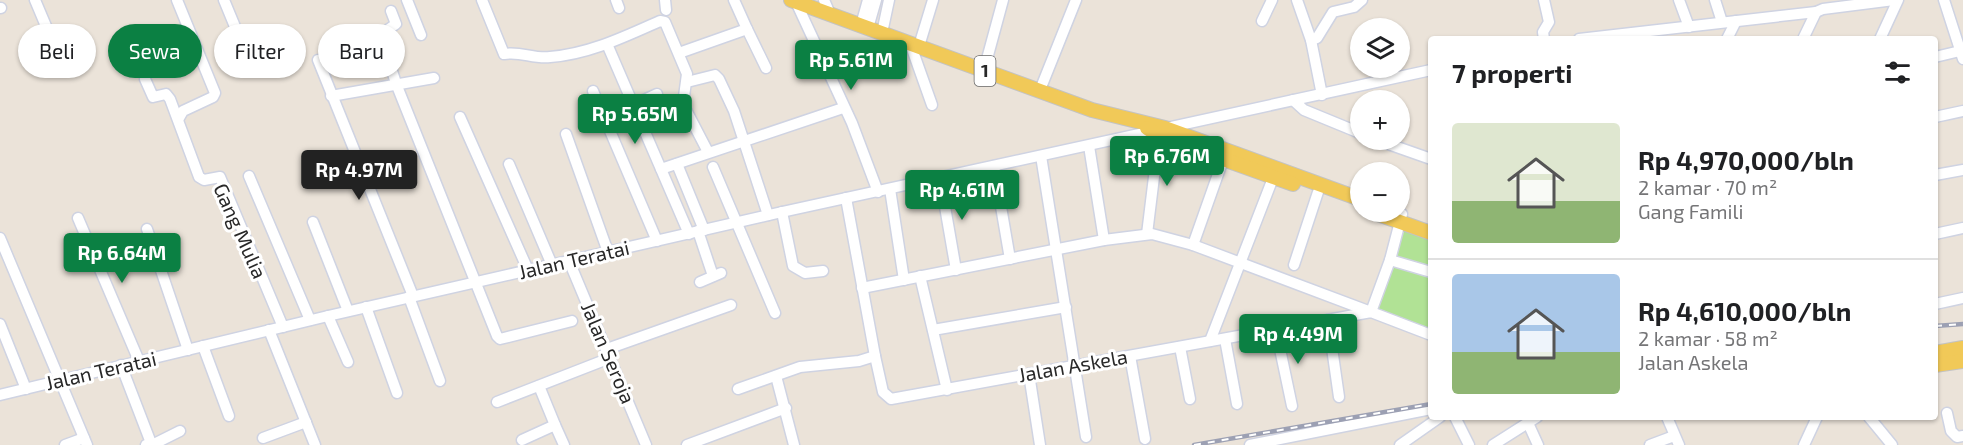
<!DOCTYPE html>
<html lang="id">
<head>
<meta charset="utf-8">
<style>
	body { margin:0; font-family:"Exo 2",sans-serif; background:#f2f2f2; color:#202124; height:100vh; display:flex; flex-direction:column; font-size:22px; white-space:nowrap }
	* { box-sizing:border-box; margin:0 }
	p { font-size:20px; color:#757577 }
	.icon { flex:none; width:33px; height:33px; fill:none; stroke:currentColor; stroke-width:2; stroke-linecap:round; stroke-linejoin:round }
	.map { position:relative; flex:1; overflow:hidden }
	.side { position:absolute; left:1428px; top:36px; width:510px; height:384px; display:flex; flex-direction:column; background:#fff; border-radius:6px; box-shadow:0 2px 4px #0004 }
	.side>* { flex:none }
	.banner { position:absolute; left:18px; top:24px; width:570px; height:54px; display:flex; gap:12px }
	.controls { position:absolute; left:1350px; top:18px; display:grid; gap:12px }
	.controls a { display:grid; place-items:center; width:60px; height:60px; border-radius:50%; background:#fff; box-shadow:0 2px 4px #0004; font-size:30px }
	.price { position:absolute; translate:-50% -51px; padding:0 14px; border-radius:6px; background:#0b8043; color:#fff; font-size:20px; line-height:39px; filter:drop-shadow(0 2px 3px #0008) }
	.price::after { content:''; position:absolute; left:50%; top:36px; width:18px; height:14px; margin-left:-9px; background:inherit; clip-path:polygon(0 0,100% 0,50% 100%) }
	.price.active { background:#222; color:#fff }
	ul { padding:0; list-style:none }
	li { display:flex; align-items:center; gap:18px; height:150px; padding:0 24px }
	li+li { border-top:2px solid #e0e0e0 }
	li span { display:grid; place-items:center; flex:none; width:168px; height:120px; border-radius:6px; color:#555 }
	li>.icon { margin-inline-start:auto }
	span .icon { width:72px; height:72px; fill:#fffc; stroke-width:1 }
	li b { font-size:26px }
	h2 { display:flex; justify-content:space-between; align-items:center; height:72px; padding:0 24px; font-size:26px }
	.tag { padding:0 21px; border-radius:27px; background:#fff; box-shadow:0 2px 4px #0004; font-size:21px; line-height:54px }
	.tag.active { background:#0b8043; color:#fff }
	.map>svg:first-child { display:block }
</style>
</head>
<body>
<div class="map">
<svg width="1963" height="445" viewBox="0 0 1963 445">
	<rect width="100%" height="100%" fill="#ebe3d9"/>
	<polygon fill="#b1e295" points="1401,226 1431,238 1431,329 1377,308"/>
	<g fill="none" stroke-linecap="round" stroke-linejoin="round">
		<g stroke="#cfd3e2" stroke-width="13">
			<g id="minor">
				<polyline points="35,0 54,45"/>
				<polyline points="177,0 215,93 213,97 183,111 179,118"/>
				<polyline points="224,0 250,63"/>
				<polyline points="407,0 421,35"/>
				<path d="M 482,0 L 504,54 C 521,51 533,59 550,57 C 589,54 624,37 660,21 L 665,22 L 687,74 L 683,104 L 708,152"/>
				<polyline points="616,0 619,8"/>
				<polyline points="665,0 666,10"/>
				<polyline points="824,0 830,14"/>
				<polyline points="1297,0 1311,40 1322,95"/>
				<polyline points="1544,0 1549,22 1543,32 1544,39"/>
				<polyline points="1679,0 1689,27"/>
				<polyline points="1715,0 1722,22"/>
				<polyline points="1944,0 1963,59"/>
				<polyline points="796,2 852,123 878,192"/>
				<polyline points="0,8 1,8"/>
				<polyline points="391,11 396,24 380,35 397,86 497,336 500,339 572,321"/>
				<polyline points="1262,21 1272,0"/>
				<polyline points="861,25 868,0"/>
				<polyline points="868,28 876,0"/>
				<polyline points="747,29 766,68"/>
				<polyline points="882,33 889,0"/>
				<polyline points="1579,39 1816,12 1823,9 1894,0"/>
				<polyline points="1727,39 1736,21"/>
				<polyline points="1803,39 1816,12"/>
				<polyline points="1880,39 1898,0"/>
				<polyline points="1311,40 1317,38 1333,12 1354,7 1362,0"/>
				<polyline points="910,43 932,105"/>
				<polyline points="607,44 689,234"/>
				<polyline points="919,46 933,0"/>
				<polyline points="679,53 747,29 734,0"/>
				<polyline points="1935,57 1960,51"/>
				<polyline points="318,60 413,296"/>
				<polyline points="984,70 1003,0"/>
				<polyline points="145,79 153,97 166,94 170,99 199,177 204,180 220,177 283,327"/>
				<polyline points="687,82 715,75 719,79 734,111 768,215"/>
				<polyline points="1040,90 1076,0"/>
				<polyline points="593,91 657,241"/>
				<polyline points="331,96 434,78"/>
				<polyline points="1293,100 1304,110 1360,133"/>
				<polyline points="633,105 657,94"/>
				<polyline points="460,117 528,270"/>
				<polyline points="1935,117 1963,111"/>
				<polyline points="566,134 608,252"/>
				<polyline points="1377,140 1431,159"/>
				<polyline points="1089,146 1104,240"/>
				<polyline points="1041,156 1086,437"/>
				<polyline points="509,164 552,265"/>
				<polyline points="677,164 704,230"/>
				<polyline points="994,166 1010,259"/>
				<polyline points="713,167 775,313"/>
				<polyline points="661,169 843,108"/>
				<polyline points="1935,175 1963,170"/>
				<polyline points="249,176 310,320"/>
				<polyline points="940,178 956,270"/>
				<polyline points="890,189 904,280"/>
				<polyline points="846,198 875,356 883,392 891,399 1371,312 1431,335"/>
				<polyline points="782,212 793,266 805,273 823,271"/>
				<polyline points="78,218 139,361"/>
				<polyline points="313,222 348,311"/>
				<polyline points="147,229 188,350"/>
				<polyline points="698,231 713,276"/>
				<polyline points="1147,234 1159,136"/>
				<polyline points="1935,234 1963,228"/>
				<polyline points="0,238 87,445"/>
				<polyline points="1193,245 1223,160"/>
				<polyline points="1390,260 1431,272"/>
				<polyline points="569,261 646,445"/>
				<polyline points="1294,265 1318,192"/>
				<polyline points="920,276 947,390"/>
				<polyline points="700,282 721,273"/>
				<polyline points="862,288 1104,240 1152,234 1193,245 1371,312 1390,260 1402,214"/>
				<polyline points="409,297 440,381"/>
				<polyline points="1935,304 1963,298"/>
				<polyline points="366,307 397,393"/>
				<polyline points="328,316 348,362"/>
				<polyline points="1328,320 1339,397"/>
				<polyline points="0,324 26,389"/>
				<polyline points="269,330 315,445"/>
				<polyline points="933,330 1066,307"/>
				<polyline points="1276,330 1292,406"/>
				<polyline points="1225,339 1237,404"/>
				<polyline points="1210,341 1273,178"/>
				<polyline points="203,346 229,416"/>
				<polyline points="1180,347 1190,399"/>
				<polyline points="607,349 731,305"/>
				<polyline points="1130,356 1145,439"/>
				<polyline points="121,365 151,443 146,445"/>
				<polyline points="1029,374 1040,445"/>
				<polyline points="776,376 794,445"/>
				<polyline points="539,386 555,425"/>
				<polyline points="738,389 800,367 859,361 875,356"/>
				<polyline points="0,395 328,316 782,212 1431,70"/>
				<polyline points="497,402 610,358"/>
				<polyline points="1947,413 1951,431 1957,437 1963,436"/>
				<polyline points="1455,417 1469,445"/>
				<polyline points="1667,417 1679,445"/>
				<polyline points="1869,417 1892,445"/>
				<polyline points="1528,423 1538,445"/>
				<polyline points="263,438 306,422"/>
				<polyline points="522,440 555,425 564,445"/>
				<polyline points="65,445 84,438"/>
				<polyline points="152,445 180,431"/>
				<polyline points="687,445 786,408"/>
				<polyline points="1250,445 1431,409"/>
				<polyline points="1400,445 1440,417"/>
				<polyline points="1493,445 1537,417"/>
				<polyline points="1650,445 1674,436"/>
				<polyline points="1804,445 1817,417"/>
			</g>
		</g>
		<g stroke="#c3c3c3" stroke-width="16">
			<g id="major">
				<polyline points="791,0 1092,110 1165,128 1360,199"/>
				<polyline points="1147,128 1159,136 1293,184"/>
				<polyline points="1372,212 1431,233"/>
				<polyline points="1935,353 1963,348"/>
				<polyline points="1935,365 1963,361"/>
			</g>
		</g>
		<use href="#minor" stroke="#fff" stroke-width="10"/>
		<use href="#major" stroke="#f1c958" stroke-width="14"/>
		<g stroke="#9ca0b3" stroke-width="4.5">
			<g id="rail">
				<polyline points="1935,326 1963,324"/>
				<polyline points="1194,445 1431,404"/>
			</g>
		</g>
		<use href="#rail" stroke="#fff" stroke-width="2" stroke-dasharray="7" stroke-linecap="butt"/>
	</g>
	<g text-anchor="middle" stroke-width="6" stroke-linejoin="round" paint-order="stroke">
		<rect fill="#fff" stroke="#686868" stroke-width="1.5" x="974.5" y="56" width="21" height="30" rx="4.5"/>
		<g font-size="18" font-weight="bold" fill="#282828">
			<text x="985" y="77">1</text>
		</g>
		<g font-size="20" fill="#282828" stroke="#fff">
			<text transform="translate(240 231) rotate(66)" y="7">Gang Mulia</text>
			<text transform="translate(574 260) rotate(-13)" y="7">Jalan Teratai</text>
			<text transform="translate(608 353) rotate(67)" y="7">Jalan Seroja</text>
			<text transform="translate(1073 366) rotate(-10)" y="7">Jalan Askela</text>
			<text transform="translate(101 371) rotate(-13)" y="7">Jalan Teratai</text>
		</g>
	</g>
</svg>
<div class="controls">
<a><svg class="icon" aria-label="layers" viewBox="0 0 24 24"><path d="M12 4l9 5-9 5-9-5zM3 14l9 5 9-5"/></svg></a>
<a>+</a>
<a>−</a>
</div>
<b class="price" style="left:851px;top:91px">Rp 5.61M</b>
<b class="price" style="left:635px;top:145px">Rp 5.65M</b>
<b class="price" style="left:1167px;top:187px">Rp 6.76M</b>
<b class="price active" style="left:359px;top:201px">Rp 4.97M</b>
<b class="price" style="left:962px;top:221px">Rp 4.61M</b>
<b class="price" style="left:122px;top:284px">Rp 6.64M</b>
<b class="price" style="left:1298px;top:365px">Rp 4.49M</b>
<div class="banner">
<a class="tag">Beli</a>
<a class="tag active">Sewa</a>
<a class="tag">Filter</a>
<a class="tag">Baru</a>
</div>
<section class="side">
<h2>7 properti<svg class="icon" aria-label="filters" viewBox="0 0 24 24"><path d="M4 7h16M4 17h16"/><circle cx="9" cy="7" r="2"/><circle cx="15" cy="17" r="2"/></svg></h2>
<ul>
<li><span style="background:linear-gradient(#dfe7d0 65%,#8fb573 0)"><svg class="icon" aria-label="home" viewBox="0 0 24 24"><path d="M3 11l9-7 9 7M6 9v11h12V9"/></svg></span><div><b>Rp 4,970,000/bln</b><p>2 kamar · 70 m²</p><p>Gang Famili</p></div></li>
<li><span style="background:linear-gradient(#a9c7e8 65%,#8fb573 0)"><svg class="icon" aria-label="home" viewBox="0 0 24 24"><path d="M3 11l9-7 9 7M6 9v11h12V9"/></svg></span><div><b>Rp 4,610,000/bln</b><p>2 kamar · 58 m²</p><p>Jalan Askela</p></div></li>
</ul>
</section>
</div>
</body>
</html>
